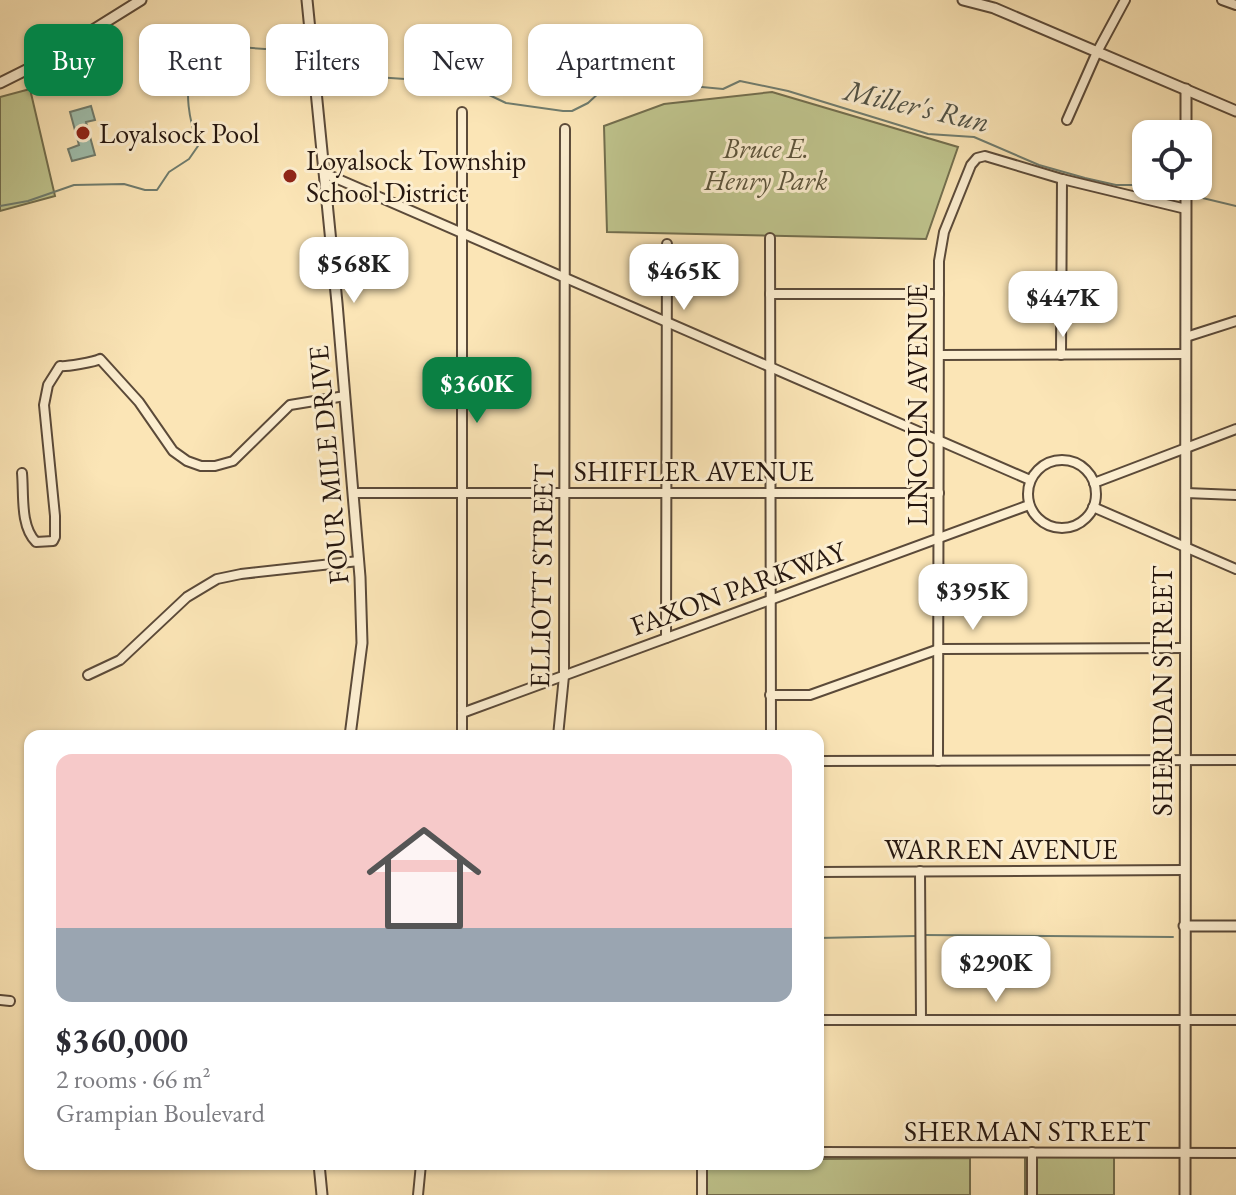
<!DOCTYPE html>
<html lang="en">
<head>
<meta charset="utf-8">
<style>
	body { margin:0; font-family:"EB Garamond",serif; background:#f7f7f7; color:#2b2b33; height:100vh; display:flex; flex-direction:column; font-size:30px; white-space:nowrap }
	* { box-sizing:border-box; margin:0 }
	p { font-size:26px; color:#7c7c81 }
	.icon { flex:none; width:44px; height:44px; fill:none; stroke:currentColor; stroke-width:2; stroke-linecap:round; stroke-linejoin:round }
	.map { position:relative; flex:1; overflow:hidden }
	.sheet { position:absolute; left:24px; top:730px; width:800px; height:440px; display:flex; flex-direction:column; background:#fff; border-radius:16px; box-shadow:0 2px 6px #0004 }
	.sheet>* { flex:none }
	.guide { position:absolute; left:24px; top:24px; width:800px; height:72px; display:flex; gap:16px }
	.controls { position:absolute; left:1132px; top:120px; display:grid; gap:16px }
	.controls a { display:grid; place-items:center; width:80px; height:80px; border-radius:16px; background:#fff; box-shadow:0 2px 6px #0004; font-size:40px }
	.price { position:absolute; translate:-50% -68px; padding:0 18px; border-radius:16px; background:#fff; color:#222; font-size:26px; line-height:52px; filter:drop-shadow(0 2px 4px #0008) }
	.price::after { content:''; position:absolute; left:50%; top:48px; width:24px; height:18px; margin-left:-12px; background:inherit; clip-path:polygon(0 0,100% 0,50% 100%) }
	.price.current { background:#0b8043; color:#fff }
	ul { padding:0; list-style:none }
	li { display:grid; align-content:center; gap:16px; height:424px; padding:0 32px }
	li+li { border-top:2px solid #e1e1e2 }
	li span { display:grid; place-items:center; height:248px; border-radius:16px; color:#555 }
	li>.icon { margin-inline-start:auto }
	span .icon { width:144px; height:144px; fill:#fffc; stroke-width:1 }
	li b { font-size:34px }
	.tag { padding:0 28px; border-radius:16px; background:#fff; box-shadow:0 2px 6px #0004; font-size:28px; line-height:72px }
	.tag.current { background:#0b8043; color:#fff }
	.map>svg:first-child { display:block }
</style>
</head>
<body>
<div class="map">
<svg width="1236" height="1195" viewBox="0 0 1236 1195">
	<rect width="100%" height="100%" fill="#fbe5b6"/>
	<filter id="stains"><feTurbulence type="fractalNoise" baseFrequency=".0025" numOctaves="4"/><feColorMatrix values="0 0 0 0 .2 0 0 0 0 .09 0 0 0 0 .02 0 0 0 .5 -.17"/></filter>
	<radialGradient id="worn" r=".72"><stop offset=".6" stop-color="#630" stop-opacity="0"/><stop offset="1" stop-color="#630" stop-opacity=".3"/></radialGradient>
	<g fill="#bfc48d" stroke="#726e4e" stroke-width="2">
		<polygon points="30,89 55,196 0,211 0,97"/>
		<polygon points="772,92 958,147 926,239 607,232 604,126 664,104"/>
		<rect x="1025" y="1154" width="89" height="41"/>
		<polygon points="970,1158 970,1195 707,1195 706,1164 818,1164 818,1159"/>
	</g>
	<polygon fill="#9fbfad" stroke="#6f7c6e" stroke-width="2" points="91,106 95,120 86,122 95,155 72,161 68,149 79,145 70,112"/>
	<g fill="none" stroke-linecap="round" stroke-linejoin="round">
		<g stroke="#6f7c6e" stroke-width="2">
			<polyline points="314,46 322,44 351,65 361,76 464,83 506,103 563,111 572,111 588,103 601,91 622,83 638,81 723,89 740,81 788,91 928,134 974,137 1039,165 1085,178 1116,185 1146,185"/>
			<polyline points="1150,186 1180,192"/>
			<polyline points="1190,195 1236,206"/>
			<path d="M 0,206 L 28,201 L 74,185 L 124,184 L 145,190 L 157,190 L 169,172 L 189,159 L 198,146 C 189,119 184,93 192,66 L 224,46 L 265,49 L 308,46"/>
			<polyline points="925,935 1173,937"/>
			<polyline points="818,938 916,936"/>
		</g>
		<g stroke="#5b4a39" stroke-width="12">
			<g id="minor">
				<polyline points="1222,0 1236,5"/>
				<polyline points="1067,120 1097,52 1125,0"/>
				<polyline points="324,173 1030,480"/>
				<polyline points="770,238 771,736"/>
				<polyline points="770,294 939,294"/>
				<polyline points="1186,337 1236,321"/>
				<polyline points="939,355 1186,354"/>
				<polyline points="1061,355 1062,179"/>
				<circle cx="1062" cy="494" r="34"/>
				<path d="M 22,473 C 24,495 20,526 36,542 L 53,541 L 55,537 L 55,516 L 44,405 L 48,385 L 60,366 C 65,367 95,362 100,359 L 139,402 L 173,451 L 187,461 L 201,466 L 215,466 L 233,461 L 290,405 L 345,396"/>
				<polyline points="1094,483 1236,429"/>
				<polyline points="353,493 939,493"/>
				<polyline points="1186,493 1236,495"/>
				<polyline points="1093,507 1236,569"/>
				<polyline points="666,638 667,244"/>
				<polyline points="88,675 120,660 187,597 217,579 241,574 359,561"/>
				<polyline points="770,695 810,695 939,649 1185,648"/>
				<polyline points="462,713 1029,505"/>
				<polyline points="462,736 462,112"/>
				<polyline points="558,736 564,676 565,129"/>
				<polyline points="818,761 1236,760"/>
				<polyline points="938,761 939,261 944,232 971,165 977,158 985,156 1062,179 1186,209"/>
				<polyline points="920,871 921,1020"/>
				<polyline points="818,872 1184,870"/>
				<polyline points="0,1000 10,1001"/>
				<polyline points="818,1020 1236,1020"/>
				<polyline points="818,1152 1236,1153"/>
				<polyline points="1032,1152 1032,1195"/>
				<polyline points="418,1195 421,1164"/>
				<polyline points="702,1195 702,1164"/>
			</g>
		</g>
		<g stroke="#5b4a39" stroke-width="13">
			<g id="tertiary">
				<polyline points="307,0 337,303 360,577 362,643 350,736"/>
				<polyline points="963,0 994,8 1236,111"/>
				<polyline points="0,83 40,63 141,0"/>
				<polyline points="1186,134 1186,89"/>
				<polyline points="1184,926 1236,926"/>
				<polyline points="319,1164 322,1195"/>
				<polyline points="1185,1195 1186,186"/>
			</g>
		</g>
		<use href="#minor" stroke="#fceed0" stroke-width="8"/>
		<use href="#tertiary" stroke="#fceed0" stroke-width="9"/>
	</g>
	<g fill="#8f2418" stroke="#fceed0" stroke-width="3">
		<circle cx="83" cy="133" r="8"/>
		<circle cx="290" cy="176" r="8"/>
	</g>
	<g text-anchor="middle" stroke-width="6" stroke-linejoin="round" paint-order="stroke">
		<g font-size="28" fill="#26170f" stroke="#fceed0" text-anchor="start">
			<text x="99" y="143">Loyalsock Pool</text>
			<text x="306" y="170">Loyalsock Township<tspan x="306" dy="32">School District</tspan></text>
		</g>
		<g font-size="28" font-style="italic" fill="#5c543b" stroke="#fceed0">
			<text x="766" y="158">Bruce E.<tspan x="766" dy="32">Henry Park</tspan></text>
		</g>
		<g font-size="28" fill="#26170f" stroke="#fceed0">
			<text transform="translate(917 405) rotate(-90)" y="10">LINCOLN AVENUE</text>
			<text transform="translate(328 465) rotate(-95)" y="10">FOUR MILE DRIVE</text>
			<text x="694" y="481">SHIFFLER AVENUE</text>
			<text transform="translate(541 576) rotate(-89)" y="10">ELLIOTT STREET</text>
			<text transform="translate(738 588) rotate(-20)" y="10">FAXON PARKWAY</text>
			<text transform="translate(1162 691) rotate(-90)" y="10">SHERIDAN STREET</text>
			<text x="1001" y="859">WARREN AVENUE</text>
			<text x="1027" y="1141">SHERMAN STREET</text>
		</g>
		<g font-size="30" font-style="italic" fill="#505246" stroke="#fceed0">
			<text transform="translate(917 106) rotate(13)" y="10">Miller's Run</text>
		</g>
	</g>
	<rect width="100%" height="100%" filter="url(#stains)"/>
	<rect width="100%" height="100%" fill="url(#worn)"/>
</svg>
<div class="controls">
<a><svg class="icon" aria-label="locate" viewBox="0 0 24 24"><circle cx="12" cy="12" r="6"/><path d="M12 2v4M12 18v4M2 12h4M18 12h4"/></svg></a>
</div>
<b class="price" style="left:354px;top:305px">$568K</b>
<b class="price" style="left:684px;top:312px">$465K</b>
<b class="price" style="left:1063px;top:339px">$447K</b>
<b class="price current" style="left:477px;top:425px">$360K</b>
<b class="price" style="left:973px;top:632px">$395K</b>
<b class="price" style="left:996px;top:1004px">$290K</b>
<div class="guide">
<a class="tag current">Buy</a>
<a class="tag">Rent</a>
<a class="tag">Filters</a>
<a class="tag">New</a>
<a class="tag">Apartment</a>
</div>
<section class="sheet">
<ul>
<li><span style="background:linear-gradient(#f6c9c9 70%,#9aa5b1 0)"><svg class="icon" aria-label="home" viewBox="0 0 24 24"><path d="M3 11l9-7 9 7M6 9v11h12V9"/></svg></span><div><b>$360,000</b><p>2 rooms · 66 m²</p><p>Grampian Boulevard</p></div></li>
</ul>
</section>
</div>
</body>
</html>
